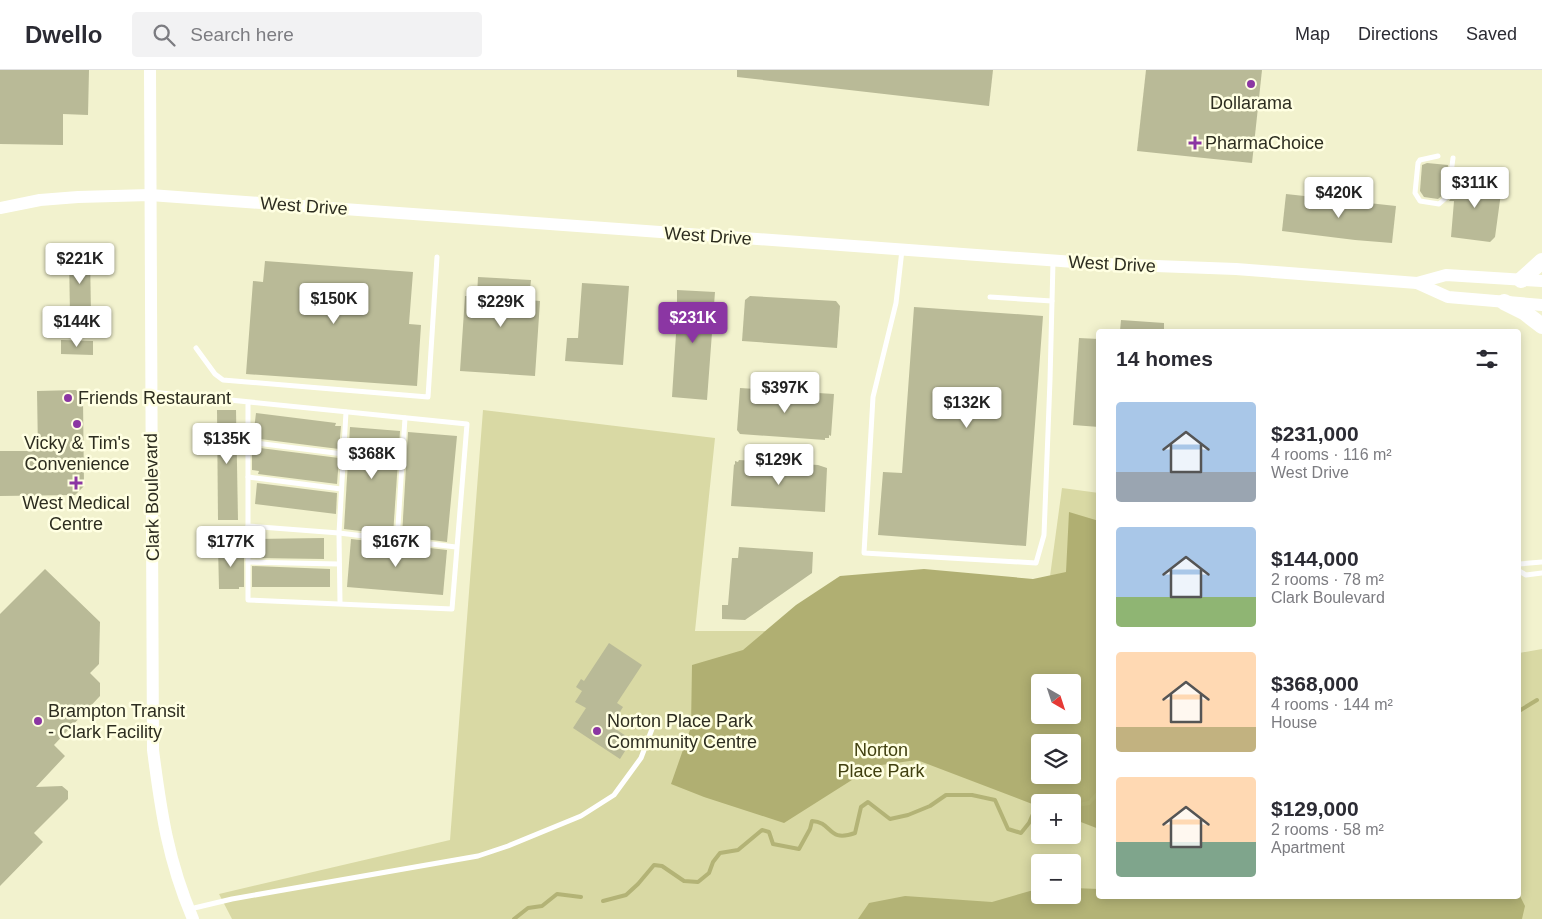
<!DOCTYPE html>
<html lang="en">
<head>
<meta charset="utf-8">
<style>
	body { margin:0; font-family:Helvetica,sans-serif; background:#f2f2f3; color:#2b2b33; height:100vh; display:flex; flex-direction:column; font-size:19px; white-space:nowrap }
	* { box-sizing:border-box; margin:0 }
	p { font-size:16px; color:#7c7c81 }
	.icon { flex:none; width:28px; height:28px; fill:none; stroke:currentColor; stroke-width:2; stroke-linecap:round; stroke-linejoin:round }
	.map { position:relative; flex:1; overflow:hidden }
	.panel { position:absolute; left:1096px; top:259px; width:425px; height:570px; display:flex; flex-direction:column; background:#fff; border-radius:5px; box-shadow:0 2px 12px #0003 }
	.panel>* { flex:none }
	.needle { width:32px; rotate:141deg }
	.controls { position:absolute; left:1031px; top:604px; display:grid; gap:10px }
	.controls a { display:grid; place-items:center; width:50px; height:50px; border-radius:5px; background:#fff; box-shadow:0 2px 12px #0003; font-size:25px }
	.price { position:absolute; translate:-50% -42px; padding:0 11px; border-radius:5px; background:#fff; color:#222; font-size:16px; line-height:32px; filter:drop-shadow(0 1px 2px #0008) }
	.price::after { content:''; position:absolute; left:50%; top:30px; width:15px; height:11px; margin-left:-8px; background:inherit; clip-path:polygon(0 0,100% 0,50% 100%) }
	.price.active { background:#8b36a3; color:#fff }
	ul { padding:0; list-style:none }
	li { display:flex; align-items:center; gap:15px; height:125px; padding:0 20px }
	li span { display:grid; place-items:center; flex:none; width:140px; height:100px; border-radius:5px; color:#555 }
	li>.icon { margin-inline-start:auto }
	span .icon { width:60px; height:60px; fill:#fffc; stroke-width:1 }
	li b { font-size:21px }
	h2 { display:flex; justify-content:space-between; align-items:center; height:60px; padding:0 20px; font-size:21px }
	header { display:flex; align-items:center; gap:30px; box-sizing:border-box; height:70px; padding:0 25px; background:#fff; border-bottom:1px solid #e1e1e2 }
	header strong { font-size:24px }
	nav { display:flex; gap:28px; margin-inline-start:auto; font-size:18px }
	.search { width:350px; height:45px; background:#f2f2f3; display:flex; align-items:center; gap:12px; box-sizing:border-box; padding:0 18px; border-radius:5px; color:#7c7c81; font-size:19px }
	.map>svg:first-child { display:block }
</style>
</head>
<body>
<header>
<strong>Dwello</strong>
<div class="search"><svg class="icon" aria-label="search" viewBox="0 0 24 24"><circle cx="10" cy="10" r="6"/><path d="M15 15l6 6"/></svg>Search here</div>
<nav><a>Map</a><a>Directions</a><a>Saved</a></nav>
</header>
<div class="map">
<svg width="1542" height="849" viewBox="0 0 1542 849">
	<rect width="100%" height="100%" fill="#f2f2ce"/>
	<path fill="#d9d9a4" fill-rule="evenodd" d="M 483,340 L 715,368 L 695,561 L 790,561 L 1048,521 L 1062,418 L 1099,423 L 1099,826 L 1519,826 L 1519,583 L 1542,579 L 1542,849 L 232,849 L 219,824 L 450,770 ZM 1040,612 L 1072,612 L 1072,645 L 1040,645 ZM 1040,672 L 1072,672 L 1072,705 L 1040,705 ZM 1040,732 L 1072,732 L 1072,765 L 1040,765 ZM 1040,792 L 1072,792 L 1072,825 L 1040,825 Z"/>
	<path fill="#b0af72" fill-rule="evenodd" d="M 1069,442 L 1099,451 L 1099,759 L 1073,749 L 1072,732 L 1040,732 L 1040,737 L 917,690 L 874,696 L 784,753 L 704,727 L 671,714 L 691,657 L 692,595 L 743,580 L 796,535 L 840,506 L 924,499 L 1033,509 L 1066,502 ZM 1040,612 L 1072,612 L 1072,645 L 1040,645 ZM 1040,672 L 1072,672 L 1072,705 L 1040,705 Z"/>
	<polygon fill="#b3b376" points="1073,818 1099,819 1099,826 1519,826 1519,824 1525,836 1522,849 858,849 869,833 905,826 992,832 1030,821 1040,820 1040,825 1072,825"/>
	<g fill="none" stroke-linecap="round" stroke-linejoin="round">
		<g stroke="#b3b376" stroke-width="4">
			<polyline points="1519,641 1537,630"/>
			<polyline points="1072,755 1077,753 1076,742 1078,735 1089,733 1099,722"/>
			<path d="M 603,831 L 626,825 L 638,814 L 654,795 L 662,796 L 684,811 L 698,812 L 709,803 L 713,792 L 720,783 L 738,780 L 762,760 L 769,762 L 773,774 L 799,779 L 810,759 L 812,751 C 833,752 827,773 855,763 L 861,737 L 868,732 L 890,749 L 908,745 L 930,736 L 946,725 L 972,725 L 995,730 L 1008,759 L 1021,763 L 1029,753 L 1033,744 L 1040,744"/>
			<polyline points="514,849 528,838 542,836 557,824 581,827"/>
		</g>
	</g>
	<g fill="#b9ba97">
		<polygon points="0,0 89,0 88,45 63,44 63,75 0,74"/>
		<polygon points="737,0 993,0 989,36 737,7"/>
		<polygon points="1146,0 1262,0 1252,93 1137,81"/>
		<polygon points="1427,93 1448,95 1444,124 1438,129 1424,127 1420,121 1422,95"/>
		<polygon points="1455,107 1492,111 1501,123 1495,167 1490,172 1451,167 1454,131 1449,131 1452,127"/>
		<polygon points="1286,124 1396,136 1392,173 1355,170 1282,161"/>
		<polygon points="90,184 91,245 70,246 69,185"/>
		<polygon points="265,191 413,202 409,254 421,255 417,316 246,304 253,211 263,212"/>
		<polygon points="478,207 531,210 529,230 540,231 535,306 460,301 465,226 477,226"/>
		<polygon points="582,213 629,216 623,295 565,291 567,268 578,268"/>
		<polygon points="677,220 715,222 707,330 672,327 678,233 677,233"/>
		<polygon points="750,226 836,231 840,236 837,278 742,271 745,230"/>
		<polygon points="914,237 1043,246 1026,476 878,465 883,402 902,403"/>
		<polygon points="1121,250 1164,253 1164,261 1120,261"/>
		<polygon points="1079,268 1099,269 1099,357 1073,355"/>
		<polygon points="61,270 93,271 93,285 61,284"/>
		<polygon points="740,318 834,324 831,366 829,365 829,368 825,368 825,370 740,364 737,360"/>
		<polygon points="76,320 83,330 84,416 75,425 0,426 0,381 38,381 37,321"/>
		<polygon points="217,340 236,340 238,450 218,450"/>
		<polygon points="256,343 336,353 335,356 341,356 339,379 253,368"/>
		<polygon points="350,357 400,361 393,465 344,459"/>
		<polygon points="408,362 457,366 447,472 402,466"/>
		<polygon points="252,377 339,388 337,414 258,404 259,401 252,400"/>
		<polygon points="739,390 818,395 827,398 825,442 731,436 734,394 735,395 735,391 738,392"/>
		<polygon points="257,413 337,423 336,444 255,434"/>
		<polygon points="324,468 324,489 252,488 252,469"/>
		<polygon points="351,469 447,480 443,525 347,517"/>
		<polygon points="218,476 238,476 238,483 244,483 244,517 239,517 239,519 219,519"/>
		<polygon points="739,477 813,482 812,503 745,550 722,549 722,535 728,535 732,488 738,488"/>
		<polygon points="252,496 330,499 330,517 252,517"/>
		<polygon points="45,499 100,552 99,594 90,603 100,613 100,626 54,675 65,686 36,717 62,716 68,721 68,729 34,763 43,772 0,816 0,544"/>
		<polygon points="609,573 642,595 617,633 623,637 611,656 632,670 620,689 573,658 586,638 575,632 582,621 576,617 581,609 584,611"/>
	</g>
	<g fill="none" stroke-linecap="round" stroke-linejoin="round">
		<g stroke="#fff" stroke-width="5">
			<polyline points="1438,86 1420,90 1418,93 1415,123 1420,131 1439,134 1448,126 1453,88"/>
			<polyline points="902,180 896,233 873,327 864,483 1036,493 1044,465 1050,310 1053,192"/>
			<polyline points="990,227 1052,231"/>
			<polyline points="196,278 215,304 223,310 428,327 437,187"/>
			<polyline points="151,322 467,354 452,539 248,530 248,332"/>
			<polyline points="248,372 343,384"/>
			<polyline points="248,407 341,419"/>
			<polyline points="248,456 339,463 456,477"/>
			<polyline points="397,471 405,348"/>
			<polyline points="248,492 339,494"/>
			<polyline points="1519,494 1542,492"/>
			<polyline points="1519,501 1526,505 1542,503"/>
			<polyline points="340,533 339,463 346,342"/>
			<polyline points="190,839 232,829 478,786 508,776 581,746 614,725 641,688 652,659"/>
		</g>
		<g stroke="#fff" stroke-width="12">
			<path d="M 150,0 L 153,680 C 161,742 168,791 193,849"/>
			<polyline points="0,138 40,130 78,127 150,125 1102,194 1236,199 1417,213 1446,205 1542,211"/>
			<polyline points="1417,213 1448,227 1542,235"/>
		</g>
		<g stroke="#fff" stroke-width="16">
			<polyline points="1521,210 1542,191"/>
			<polyline points="1504,232 1524,242 1542,256"/>
		</g>
	</g>
	<g fill="#8b36a3" stroke="#ffffe2" stroke-width="2">
		<circle cx="1251" cy="14" r="5"/>
		<path d="M1192.5 65.5h5v5h5v5h-5v5h-5v-5h-5v-5h5z"/>
		<circle cx="68" cy="328" r="5"/>
		<circle cx="77" cy="354" r="5"/>
		<path d="M73.5 405.5h5v5h5v5h-5v5h-5v-5h-5v-5h5z"/>
		<circle cx="38" cy="651" r="5"/>
		<circle cx="597" cy="661" r="5"/>
	</g>
	<g text-anchor="middle" stroke-width="5" stroke-linejoin="round" paint-order="stroke">
		<g font-size="18" fill="#2d2d20" stroke="#ffffe2" text-anchor="start">
			<text x="1251" y="39" text-anchor="middle">Dollarama</text>
			<text x="1205" y="79">PharmaChoice</text>
			<text x="78" y="334">Friends Restaurant</text>
			<text x="77" y="379" text-anchor="middle">Vicky &amp; Tim's<tspan x="77" dy="21">Convenience</tspan></text>
			<text x="76" y="439" text-anchor="middle">West Medical<tspan x="76" dy="21">Centre</tspan></text>
			<text x="48" y="647">Brampton Transit<tspan x="48" dy="21">- Clark Facility</tspan></text>
			<text x="607" y="657">Norton Place Park<tspan x="607" dy="21">Community Centre</tspan></text>
		</g>
		<g font-size="18" fill="#2d2d20" stroke="#ffffe2">
			<text transform="translate(304 136) rotate(4)" y="6">West Drive</text>
			<text transform="translate(708 166) rotate(4)" y="6">West Drive</text>
			<text transform="translate(1112 194) rotate(3)" y="6">West Drive</text>
			<text transform="translate(152 427) rotate(-91)" y="6">Clark Boulevard</text>
		</g>
		<g font-size="18" fill="#414010" stroke="#ffffe2">
			<text x="881" y="686">Norton<tspan x="881" dy="21">Place Park</tspan></text>
		</g>
	</g>
</svg>
<div class="controls">
<a><svg class="needle" viewBox="-14 -14 28 28"><path d="M0-13l5 13h-10z" fill="#e53935"/><path d="M0 13l5-13h-10z" fill="#7c7c81"/></svg></a>
<a><svg class="icon" aria-label="layers" viewBox="0 0 24 24"><path d="M12 4l9 5-9 5-9-5zM3 14l9 5 9-5"/></svg></a>
<a>+</a>
<a>−</a>
</div>
<b class="price" style="left:1475px;top:139px">$311K</b>
<b class="price" style="left:1339px;top:149px">$420K</b>
<b class="price" style="left:80px;top:215px">$221K</b>
<b class="price" style="left:334px;top:255px">$150K</b>
<b class="price" style="left:501px;top:258px">$229K</b>
<b class="price active" style="left:693px;top:274px">$231K</b>
<b class="price" style="left:77px;top:278px">$144K</b>
<b class="price" style="left:785px;top:344px">$397K</b>
<b class="price" style="left:967px;top:359px">$132K</b>
<b class="price" style="left:227px;top:395px">$135K</b>
<b class="price" style="left:372px;top:410px">$368K</b>
<b class="price" style="left:779px;top:416px">$129K</b>
<b class="price" style="left:231px;top:498px">$177K</b>
<b class="price" style="left:396px;top:498px">$167K</b>
<section class="panel">
<h2>14 homes<svg class="icon" aria-label="filters" viewBox="0 0 24 24"><path d="M4 7h16M4 17h16"/><circle cx="9" cy="7" r="2"/><circle cx="15" cy="17" r="2"/></svg></h2>
<ul>
<li><span style="background:linear-gradient(#a9c7e8 70%,#9aa5b1 0)"><svg class="icon" aria-label="home" viewBox="0 0 24 24"><path d="M3 11l9-7 9 7M6 9v11h12V9"/></svg></span><div><b>$231,000</b><p>4 rooms · 116 m²</p><p>West Drive</p></div></li>
<li><span style="background:linear-gradient(#a9c7e8 70%,#8fb573 0)"><svg class="icon" aria-label="home" viewBox="0 0 24 24"><path d="M3 11l9-7 9 7M6 9v11h12V9"/></svg></span><div><b>$144,000</b><p>2 rooms · 78 m²</p><p>Clark Boulevard</p></div></li>
<li><span style="background:linear-gradient(#ffd9b3 75%,#c2b280 0)"><svg class="icon" aria-label="home" viewBox="0 0 24 24"><path d="M3 11l9-7 9 7M6 9v11h12V9"/></svg></span><div><b>$368,000</b><p>4 rooms · 144 m²</p><p>House</p></div></li>
<li><span style="background:linear-gradient(#ffd9b3 65%,#7fa58c 0)"><svg class="icon" aria-label="home" viewBox="0 0 24 24"><path d="M3 11l9-7 9 7M6 9v11h12V9"/></svg></span><div><b>$129,000</b><p>2 rooms · 58 m²</p><p>Apartment</p></div></li>
</ul>
</section>
</div>
</body>
</html>
